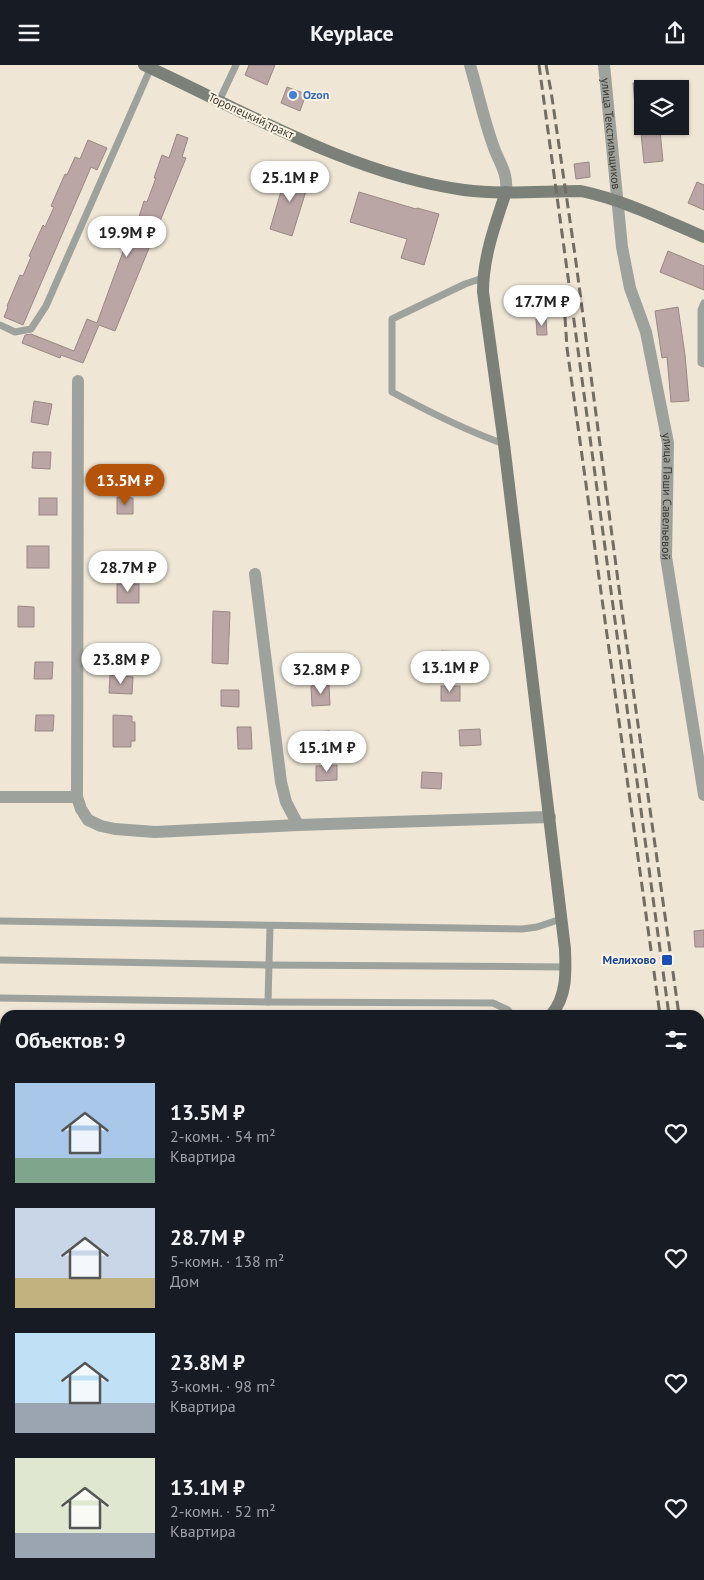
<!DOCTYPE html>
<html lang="ru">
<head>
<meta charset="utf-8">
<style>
	body { margin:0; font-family:"PT Sans",sans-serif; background:#242831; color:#f1f3f6; height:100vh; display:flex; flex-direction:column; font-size:19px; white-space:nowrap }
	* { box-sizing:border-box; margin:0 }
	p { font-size:16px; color:#9ea1a6 }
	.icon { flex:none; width:28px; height:28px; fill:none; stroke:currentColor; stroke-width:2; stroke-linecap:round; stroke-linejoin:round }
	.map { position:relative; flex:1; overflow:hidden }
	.side { position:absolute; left:0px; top:945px; width:705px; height:570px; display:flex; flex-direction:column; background:#171b24; border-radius:15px 15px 0 0; box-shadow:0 1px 4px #0004 }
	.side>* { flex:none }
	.tools { position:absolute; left:634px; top:15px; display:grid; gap:10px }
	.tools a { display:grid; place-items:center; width:55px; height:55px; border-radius:0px; background:#171b24; box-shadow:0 1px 4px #0004; font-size:25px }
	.price { position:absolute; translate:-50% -42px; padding:0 11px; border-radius:18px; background:#fff; color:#222; font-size:16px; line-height:32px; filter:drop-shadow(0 1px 2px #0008) }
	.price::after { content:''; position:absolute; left:50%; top:30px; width:15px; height:11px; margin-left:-8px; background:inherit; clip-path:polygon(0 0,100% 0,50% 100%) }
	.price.selected { background:#b45309; color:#fff }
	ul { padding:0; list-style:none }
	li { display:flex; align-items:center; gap:15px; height:125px; padding:0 15px }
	li span { display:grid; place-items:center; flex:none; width:140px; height:100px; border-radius:0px; color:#555 }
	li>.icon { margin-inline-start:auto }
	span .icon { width:60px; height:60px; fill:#fffc; stroke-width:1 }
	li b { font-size:21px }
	h2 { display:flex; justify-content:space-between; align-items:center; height:60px; padding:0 15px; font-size:21px }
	header { display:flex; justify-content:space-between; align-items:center; height:65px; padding:0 15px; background:#171b24; font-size:22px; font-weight:800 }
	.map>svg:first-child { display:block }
</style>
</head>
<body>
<header><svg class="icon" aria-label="menu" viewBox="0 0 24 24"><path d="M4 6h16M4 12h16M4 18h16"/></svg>Keyplace<svg class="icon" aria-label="share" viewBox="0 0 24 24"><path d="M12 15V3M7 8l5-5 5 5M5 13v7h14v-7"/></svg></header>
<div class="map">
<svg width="704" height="1515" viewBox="0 0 704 1515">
	<rect width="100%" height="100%" fill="#efe6d6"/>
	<g fill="#baa6a5" stroke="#9a8786">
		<polygon points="249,0 275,0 267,20 245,10"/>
		<polygon points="642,17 642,50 636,51 633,18"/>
		<polygon points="287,22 306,29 300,46 281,38"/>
		<polygon points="660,66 663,96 644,98 641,68"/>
		<polygon points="177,69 188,73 182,92 186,93 115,266 99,260 83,298 61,290 60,293 22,278 25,270 31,269 74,286 87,254 97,258 128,173 132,174 144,136 147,137 156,113 154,113 162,90 169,93"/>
		<polygon points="88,75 107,83 97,105 91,102 23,260 4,252 8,242 7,241 20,210 23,211 31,192 29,191 43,160 45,162 54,142 51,141 65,109 67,110 75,92 80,94"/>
		<polygon points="589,97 590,112 576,114 574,99"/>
		<polygon points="287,106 310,113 292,171 270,164"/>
		<polygon points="697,117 704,120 704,145 688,138"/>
		<polygon points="359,127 416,144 417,143 439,149 424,200 401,193 407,174 350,157"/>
		<polygon points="668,186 704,201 704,225 660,207"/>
		<polygon points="678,242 685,290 689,336 671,337 667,292 662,293 655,246"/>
		<polygon points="546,253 547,270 537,270 536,254"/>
		<polygon points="34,336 52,339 48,360 31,357"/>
		<polygon points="33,387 51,387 50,404 32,403"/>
		<polygon points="117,432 133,433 133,449 117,449"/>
		<rect x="39" y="433" width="18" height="17"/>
		<rect x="27" y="481" width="22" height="22"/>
		<rect x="117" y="519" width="22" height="19"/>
		<polygon points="18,541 34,542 34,562 18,562"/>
		<polygon points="213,546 230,547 228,599 212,598"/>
		<polygon points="441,586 462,587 461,604 441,603"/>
		<polygon points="35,597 53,597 52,614 34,614"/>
		<polygon points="110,610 133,612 132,629 109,628"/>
		<polygon points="329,620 330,640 312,641 311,621"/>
		<rect x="441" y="621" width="19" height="15"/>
		<polygon points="221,625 239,625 239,642 221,641"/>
		<polygon points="36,650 54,650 53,666 35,666"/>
		<polygon points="113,650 132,651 132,657 135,657 135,676 131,676 131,682 113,682"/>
		<polygon points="237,662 251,662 252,684 238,684"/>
		<polygon points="480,664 481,680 460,681 459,665"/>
		<polygon points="330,666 331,679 314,680 313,667"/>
		<polygon points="337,700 337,715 316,716 316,701"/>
		<polygon points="422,707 442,708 441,724 421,723"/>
		<polygon points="704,865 704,882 695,882 694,866"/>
	</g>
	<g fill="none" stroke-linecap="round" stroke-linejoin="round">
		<g stroke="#9ea29c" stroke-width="7">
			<polyline points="219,36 236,0"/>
			<path d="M 483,213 L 465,219 L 392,254 L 392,327 C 429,347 465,365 504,379"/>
			<polyline points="704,238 701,245 701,298 704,299"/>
			<polyline points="0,260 15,267 31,264 46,241 152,0"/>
			<polyline points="0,856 522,864 537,862 561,854"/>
			<polyline points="0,895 269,900 566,902"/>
			<polyline points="0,933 268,937 493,938 508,945 512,950"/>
			<polyline points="268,937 270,861"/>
		</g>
		<g stroke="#9ea29c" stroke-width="12">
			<path d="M 470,0 C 478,27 484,56 494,83 C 500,99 508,108 506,127"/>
			<path id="s1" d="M 604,0 L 622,182 L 630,223 L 646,267 L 668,378 L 666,492 L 704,730"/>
			<polyline points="78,316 77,732 81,744 88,755 101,761 115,764 155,767 298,760 550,752"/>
			<polyline points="255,509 281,717 286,737 298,760"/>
			<polyline points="0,732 77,732"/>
		</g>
		<g stroke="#7b8178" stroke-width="12">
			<path d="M 144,0 C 246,47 351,109 464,125 C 503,130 543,126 581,126 C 624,135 664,155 704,172"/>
			<path d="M 506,127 C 495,160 483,192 483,227 L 504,379 L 565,884 C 566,907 567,932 551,950"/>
			<polyline points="0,1275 5,1273"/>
		</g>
		<g stroke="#726d63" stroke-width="3" stroke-dasharray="10 5" stroke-linecap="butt">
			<polyline points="539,0 669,950"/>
			<polyline points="546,0 551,26 575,190 622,546 679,950"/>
			<polyline points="563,222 567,283 660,950"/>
			<polyline points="700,1102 704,1131"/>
			<polyline points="700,1169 704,1197"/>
			<polyline points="700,1235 704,1264"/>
		</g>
	</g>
	<circle fill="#3f7fe0" stroke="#fcf3e3" stroke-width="2" cx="293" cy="30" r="5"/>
	<rect fill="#1a4fb4" stroke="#fcf3e3" stroke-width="2" x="661" y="889" width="12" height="12" rx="2.5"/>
	<g text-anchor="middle" stroke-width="4" stroke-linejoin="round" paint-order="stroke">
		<g font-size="12" font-weight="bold" fill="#366cbe" stroke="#fcf3e3" text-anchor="start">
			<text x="303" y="34">Ozon</text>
		</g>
		<g font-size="12" fill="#3c3932" stroke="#fcf3e3">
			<text transform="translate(251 51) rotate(25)" y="4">Торопецкий тракт</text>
			<text dy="4" stroke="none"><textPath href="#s1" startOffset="69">улица Текстильщиков</textPath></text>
			<text dy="4" stroke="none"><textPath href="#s1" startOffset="438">улица Паши Савельевой</textPath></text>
		</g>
		<g font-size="12" font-weight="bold" fill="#164399" stroke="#fcf3e3" text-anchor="end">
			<text x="656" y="899">Мелихово</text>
		</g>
	</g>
</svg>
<div class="tools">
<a><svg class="icon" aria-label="layers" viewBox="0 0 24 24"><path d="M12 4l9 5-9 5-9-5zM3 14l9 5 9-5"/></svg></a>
</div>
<b class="price" style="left:290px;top:138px">25.1M ₽</b>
<b class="price" style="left:127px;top:193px">19.9M ₽</b>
<b class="price" style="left:542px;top:262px">17.7M ₽</b>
<b class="price selected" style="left:125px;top:441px">13.5M ₽</b>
<b class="price" style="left:128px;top:528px">28.7M ₽</b>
<b class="price" style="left:121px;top:620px">23.8M ₽</b>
<b class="price" style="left:450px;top:628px">13.1M ₽</b>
<b class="price" style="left:321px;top:630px">32.8M ₽</b>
<b class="price" style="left:327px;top:708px">15.1M ₽</b>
<section class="side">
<h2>Объектов: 9<svg class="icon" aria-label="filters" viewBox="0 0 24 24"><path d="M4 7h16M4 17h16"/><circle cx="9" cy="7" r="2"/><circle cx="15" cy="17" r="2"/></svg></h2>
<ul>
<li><span style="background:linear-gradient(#a9c7e8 75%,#7fa58c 0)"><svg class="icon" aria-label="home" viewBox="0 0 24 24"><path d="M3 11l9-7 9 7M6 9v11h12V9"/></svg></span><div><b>13.5M ₽</b><p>2-комн. · 54 m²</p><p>Квартира</p></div><svg class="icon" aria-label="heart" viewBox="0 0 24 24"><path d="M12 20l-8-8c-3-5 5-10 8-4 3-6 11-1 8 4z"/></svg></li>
<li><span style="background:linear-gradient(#c9d6e8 70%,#c2b280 0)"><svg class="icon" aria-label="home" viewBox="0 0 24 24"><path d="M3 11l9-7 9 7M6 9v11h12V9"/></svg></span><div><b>28.7M ₽</b><p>5-комн. · 138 m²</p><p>Дом</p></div><svg class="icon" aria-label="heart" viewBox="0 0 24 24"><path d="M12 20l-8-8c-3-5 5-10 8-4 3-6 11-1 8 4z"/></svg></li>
<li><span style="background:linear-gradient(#bfe0f5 70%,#9aa5b1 0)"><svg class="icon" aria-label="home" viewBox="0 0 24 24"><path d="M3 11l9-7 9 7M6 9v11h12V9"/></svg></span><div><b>23.8M ₽</b><p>3-комн. · 98 m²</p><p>Квартира</p></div><svg class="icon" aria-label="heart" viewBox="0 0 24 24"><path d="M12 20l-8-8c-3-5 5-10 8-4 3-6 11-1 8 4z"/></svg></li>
<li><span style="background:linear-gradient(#dfe7d0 75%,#9aa5b1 0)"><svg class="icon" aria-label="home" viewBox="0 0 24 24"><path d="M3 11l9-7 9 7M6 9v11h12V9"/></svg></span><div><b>13.1M ₽</b><p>2-комн. · 52 m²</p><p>Квартира</p></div><svg class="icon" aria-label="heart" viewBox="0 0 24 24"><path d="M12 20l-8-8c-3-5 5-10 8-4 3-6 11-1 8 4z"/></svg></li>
</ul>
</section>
</div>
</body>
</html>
